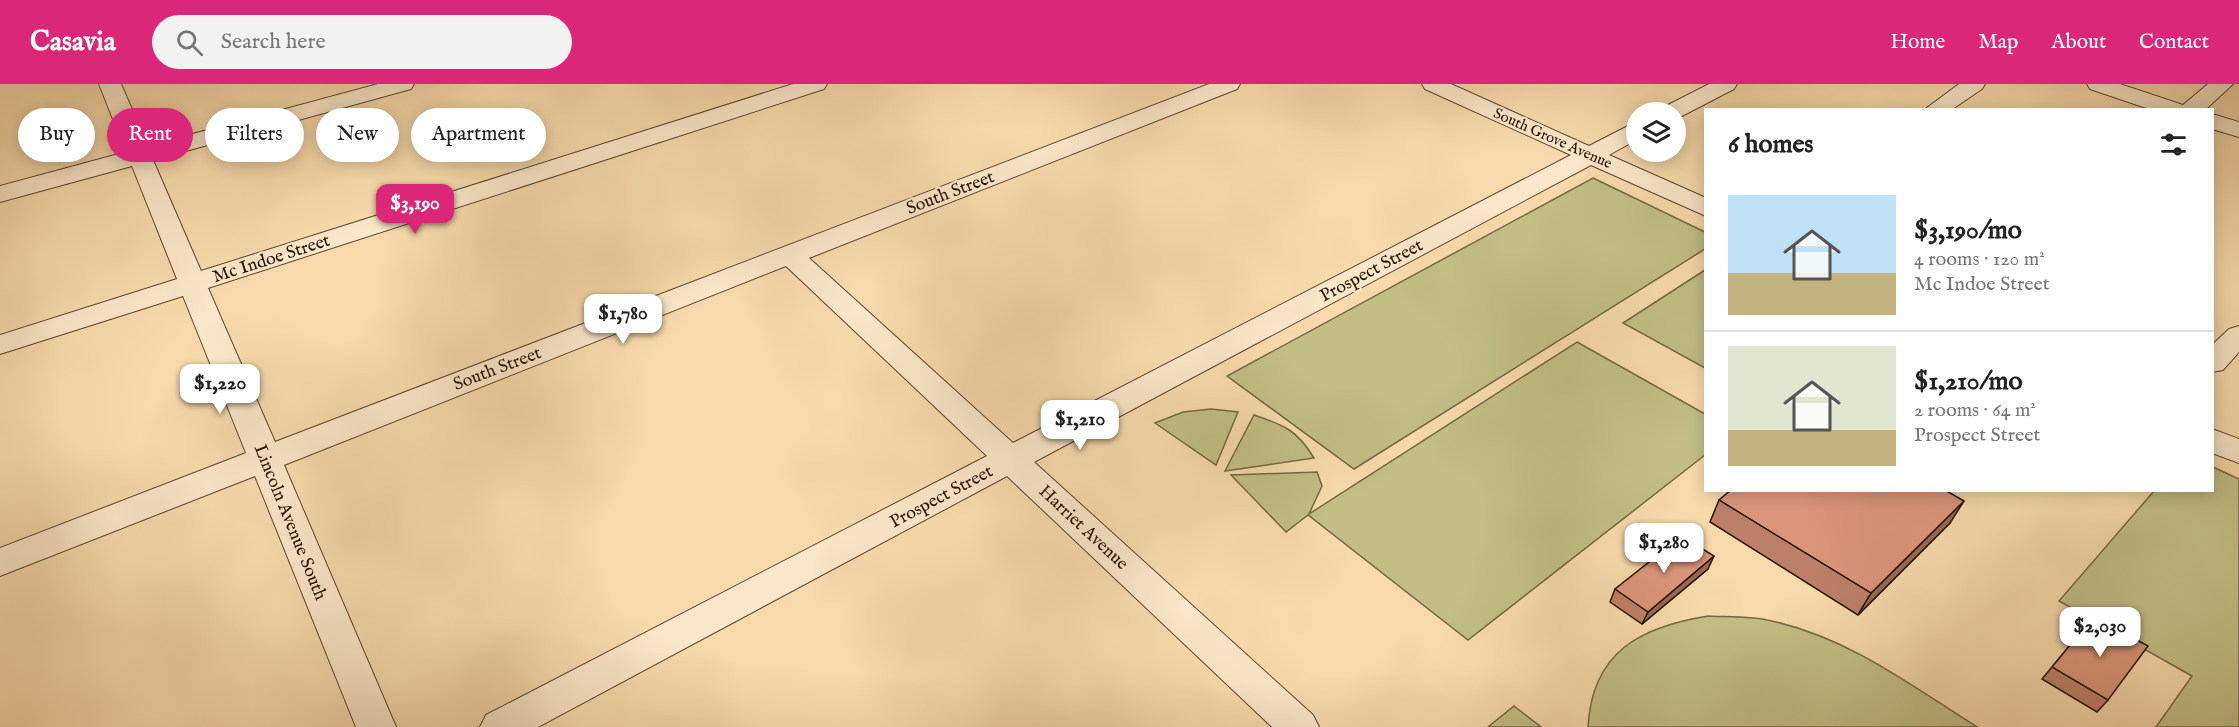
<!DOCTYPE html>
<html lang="en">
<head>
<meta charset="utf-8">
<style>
	body { margin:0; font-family:"IM FELL English",serif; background:#f2f2f2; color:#222; height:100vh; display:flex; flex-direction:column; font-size:22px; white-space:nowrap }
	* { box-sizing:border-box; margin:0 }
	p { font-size:20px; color:#767676 }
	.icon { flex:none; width:33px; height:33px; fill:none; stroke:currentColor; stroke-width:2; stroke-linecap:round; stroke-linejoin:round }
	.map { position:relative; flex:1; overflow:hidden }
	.drawer { position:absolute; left:1704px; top:24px; width:510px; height:384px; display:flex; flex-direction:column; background:#fff; border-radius:0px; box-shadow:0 3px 15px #0003 }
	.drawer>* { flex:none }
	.top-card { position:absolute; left:18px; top:24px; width:570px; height:54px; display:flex; gap:12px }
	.tools { position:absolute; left:1626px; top:18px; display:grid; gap:12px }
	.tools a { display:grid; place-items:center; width:60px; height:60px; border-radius:50%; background:#fff; box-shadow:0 3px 15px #0003; font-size:30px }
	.price { position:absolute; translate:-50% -51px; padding:0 14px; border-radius:12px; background:#fff; color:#222; font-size:20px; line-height:39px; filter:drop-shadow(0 2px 3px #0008) }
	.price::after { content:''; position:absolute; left:50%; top:36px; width:18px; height:14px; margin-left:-9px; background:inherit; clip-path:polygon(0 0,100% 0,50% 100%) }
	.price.active { background:#db2777; color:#fff }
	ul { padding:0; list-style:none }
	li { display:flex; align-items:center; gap:18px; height:150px; padding:0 24px }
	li+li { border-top:2px solid #e0e0e0 }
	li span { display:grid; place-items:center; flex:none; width:168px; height:120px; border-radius:0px; color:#555 }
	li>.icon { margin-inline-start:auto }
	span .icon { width:72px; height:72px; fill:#fffc; stroke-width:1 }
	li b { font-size:26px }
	h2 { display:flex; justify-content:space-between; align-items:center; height:72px; padding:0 24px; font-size:26px }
	.tag { padding:0 21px; border-radius:27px; background:#fff; box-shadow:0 3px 15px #0003; font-size:21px; line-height:54px }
	.tag.active { background:#db2777; color:#fff }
	header { display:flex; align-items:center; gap:36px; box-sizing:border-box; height:84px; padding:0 30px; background:#db2777; color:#fff }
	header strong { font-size:28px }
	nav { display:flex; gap:33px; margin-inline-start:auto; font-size:21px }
	.search { width:420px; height:54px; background:#f2f2f2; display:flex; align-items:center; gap:15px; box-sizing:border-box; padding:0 21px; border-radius:33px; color:#767676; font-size:22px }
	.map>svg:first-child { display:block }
</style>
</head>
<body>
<header>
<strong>Casavia</strong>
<div class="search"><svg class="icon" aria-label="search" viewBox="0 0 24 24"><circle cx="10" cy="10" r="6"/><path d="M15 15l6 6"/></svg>Search here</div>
<nav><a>Home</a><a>Map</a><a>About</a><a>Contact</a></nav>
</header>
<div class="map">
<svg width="2239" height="643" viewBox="0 0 2239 643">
	<rect width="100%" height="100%" fill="#f7d9ab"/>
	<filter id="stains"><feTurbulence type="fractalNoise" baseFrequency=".00333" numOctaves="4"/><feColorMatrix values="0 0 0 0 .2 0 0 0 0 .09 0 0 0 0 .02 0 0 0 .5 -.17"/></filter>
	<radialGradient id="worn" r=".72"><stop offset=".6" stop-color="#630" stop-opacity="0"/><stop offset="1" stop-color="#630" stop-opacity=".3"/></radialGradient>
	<g fill="#c2be86" stroke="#746946" stroke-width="1.5">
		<polygon points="1593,94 1705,148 1705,165 1354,385 1227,292"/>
		<polygon points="1705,186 1705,284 1623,239"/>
		<polygon points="1577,258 1705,330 1705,371 1468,556 1308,431 1286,448 1231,391 1317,388 1322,402 1309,430"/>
		<polygon points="1211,325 1238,328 1216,381 1155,339 1183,328"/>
		<path d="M 1254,331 C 1284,341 1297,346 1314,374 L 1225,387 Z"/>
		<polygon points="2213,383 2239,395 2239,643 2156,643 2192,592 2059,517 2154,407 2212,406"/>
		<path d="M 1708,532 C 1729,533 1752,532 1772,537 C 1849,554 1912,602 1977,643 L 1588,643 C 1592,568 1640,543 1708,532 Z"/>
		<polygon points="1514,622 1541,643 1488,643"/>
	</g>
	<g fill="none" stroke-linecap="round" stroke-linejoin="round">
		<g stroke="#5a452f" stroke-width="2">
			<g id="minor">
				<polygon points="99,0 121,0 148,62 378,0 414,0 411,5 153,76 201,187 793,0 827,0 824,5 208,204 275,358 1209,0 1240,0 1237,5 809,174 1013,359 1571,71 1425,5 1422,0 1451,0 1589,62 1628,42 1636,40 1636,56 1609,71 1706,114 1706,132 1591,81 1034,378 1313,631 1319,643 1272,643 1007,392 538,643 480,643 486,631 987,372 786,182 284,381 396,643 356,643 255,392 0,492 0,464 246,369 183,212 0,270 0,251 177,195 132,82 0,118 0,102 126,68"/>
				<polygon points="1709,0 1737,0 1734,5 1680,33 1676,34 1676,28 1661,28 1664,23"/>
				<polygon points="1959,0 1985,0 1982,5 1951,26 1924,26"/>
				<polygon points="2087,0 2120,0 2183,21 2208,0 2233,0 2205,26 2152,26 2090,5"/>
				<polygon points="2212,30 2239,38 2239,53 2212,45"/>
				<polygon points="2239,242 2239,268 2223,286 2212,288 2212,261 2229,245"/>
				<polygon points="2212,345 2239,355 2239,379 2212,369"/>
			</g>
		</g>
		<use href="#minor" fill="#fae6c8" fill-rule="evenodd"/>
	</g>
	<g fill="#bc8069" stroke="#251406" stroke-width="1.5">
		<polygon points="1719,416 1950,439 1858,531 1710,438"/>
		<polygon points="1708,485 1642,540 1610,518 1615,505"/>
		<polygon points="2094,532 2108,616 2097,628 2042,595"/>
	</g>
	<g fill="#996855" stroke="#251406" stroke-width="1.5">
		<polygon points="1964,417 1950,439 1858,531 1871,509"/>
		<polygon points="1714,472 1708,485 1642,540 1648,528"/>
	</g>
	<g fill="#db957a" stroke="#251406" stroke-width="1.5">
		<polygon points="1731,406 1945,406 1964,417 1871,509 1719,416"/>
		<polygon points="1682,452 1714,472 1648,528 1615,505"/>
		<polygon points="2094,532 2148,562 2108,616 2052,583"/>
	</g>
	<g text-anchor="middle" stroke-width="4.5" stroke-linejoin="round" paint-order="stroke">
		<g font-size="15" fill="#251406" stroke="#fae6c8">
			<text transform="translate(1553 54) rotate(24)" y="5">South Grove Avenue</text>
		</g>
		<g font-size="18" fill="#251406" stroke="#fae6c8">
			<text transform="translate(950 108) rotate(-21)" y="6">South Street</text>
			<text transform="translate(271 174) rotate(-18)" y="6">Mc Indoe Street</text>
			<text transform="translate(1371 186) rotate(-28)" y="6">Prospect Street</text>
			<text transform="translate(497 284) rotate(-21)" y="6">South Street</text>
			<text transform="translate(941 412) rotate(-28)" y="6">Prospect Street</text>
			<text transform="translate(291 438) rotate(68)" y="6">Lincoln Avenue South</text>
			<text transform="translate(1084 443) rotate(43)" y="6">Harriet Avenue</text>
		</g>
	</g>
	<rect width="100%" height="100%" filter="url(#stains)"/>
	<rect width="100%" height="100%" fill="url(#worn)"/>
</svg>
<div class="tools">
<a><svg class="icon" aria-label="layers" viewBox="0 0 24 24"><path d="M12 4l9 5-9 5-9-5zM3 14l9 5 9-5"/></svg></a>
</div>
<b class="price active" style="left:415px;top:151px">$3,190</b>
<b class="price" style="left:623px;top:261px">$1,780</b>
<b class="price" style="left:220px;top:331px">$1,220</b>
<b class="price" style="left:1080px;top:367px">$1,210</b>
<b class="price" style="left:1664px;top:490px">$1,280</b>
<b class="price" style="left:2100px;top:574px">$2,030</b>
<div class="top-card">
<a class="tag">Buy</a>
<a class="tag active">Rent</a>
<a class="tag">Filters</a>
<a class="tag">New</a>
<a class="tag">Apartment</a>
</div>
<section class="drawer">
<h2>6 homes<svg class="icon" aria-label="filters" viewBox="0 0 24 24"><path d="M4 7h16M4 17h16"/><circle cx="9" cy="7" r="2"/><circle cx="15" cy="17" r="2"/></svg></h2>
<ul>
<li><span style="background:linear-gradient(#bfe0f5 65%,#c2b280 0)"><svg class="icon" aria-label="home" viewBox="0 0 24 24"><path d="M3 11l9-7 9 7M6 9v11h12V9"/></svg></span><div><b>$3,190/mo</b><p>4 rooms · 120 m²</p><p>Mc Indoe Street</p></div></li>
<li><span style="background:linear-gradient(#dfe7d0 70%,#c2b280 0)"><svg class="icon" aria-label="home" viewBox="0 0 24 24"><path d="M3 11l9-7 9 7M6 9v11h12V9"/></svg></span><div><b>$1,210/mo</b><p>2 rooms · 64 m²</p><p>Prospect Street</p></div></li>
</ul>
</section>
</div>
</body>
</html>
